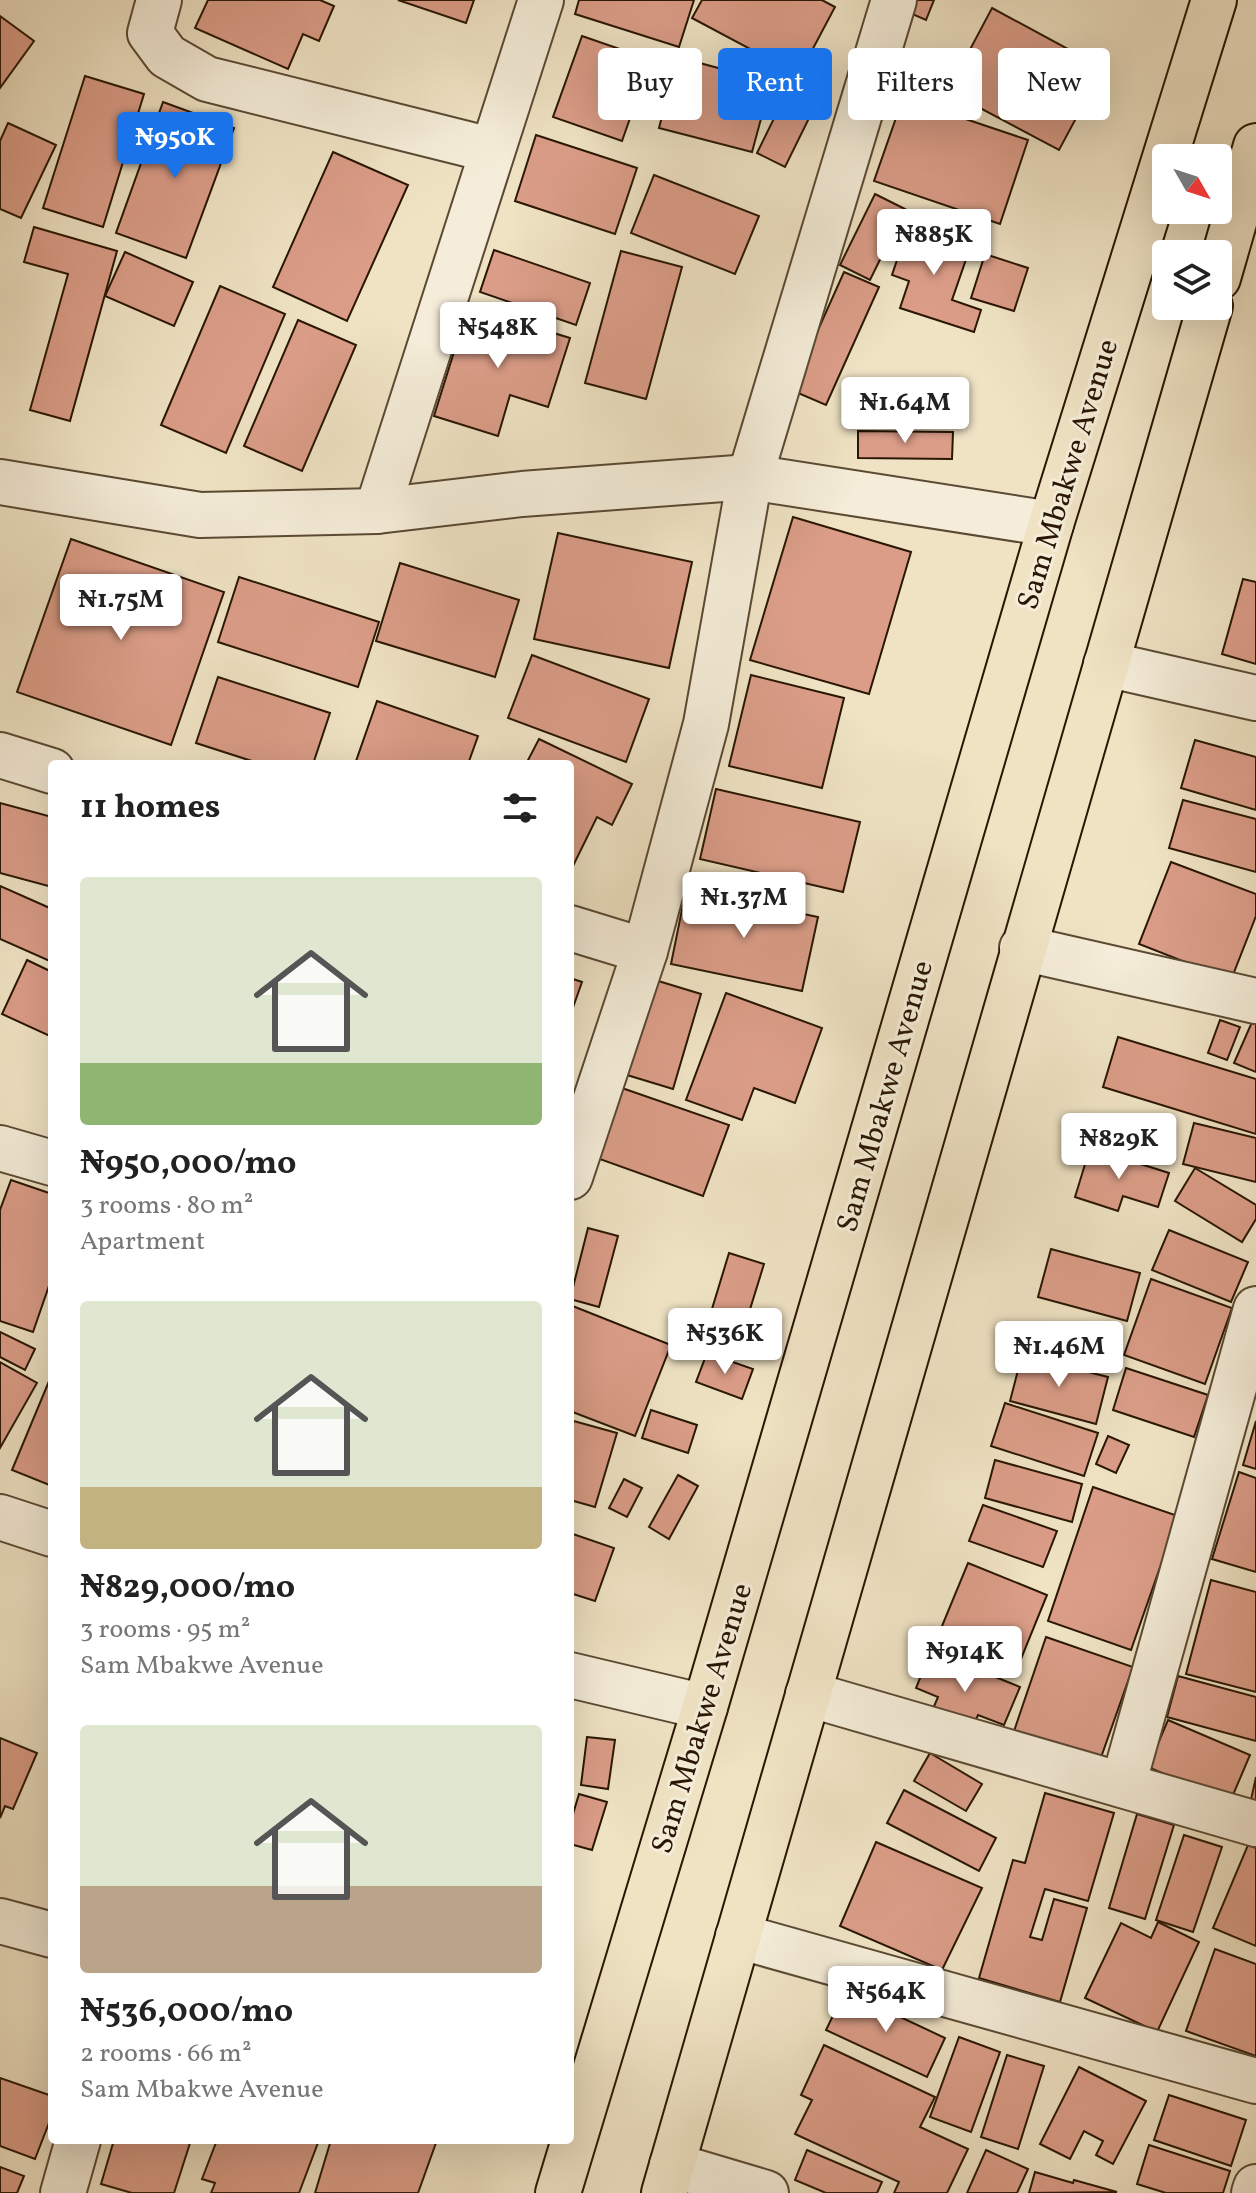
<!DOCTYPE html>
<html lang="en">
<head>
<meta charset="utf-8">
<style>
	body { margin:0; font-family:Vollkorn,serif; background:#f2f2f2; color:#222; height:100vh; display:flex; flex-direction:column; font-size:30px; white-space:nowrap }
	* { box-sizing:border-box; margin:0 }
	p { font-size:26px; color:#767676 }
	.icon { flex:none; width:44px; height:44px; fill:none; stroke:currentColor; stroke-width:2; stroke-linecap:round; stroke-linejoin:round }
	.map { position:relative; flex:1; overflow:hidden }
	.sheet { position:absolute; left:48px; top:760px; width:526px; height:1384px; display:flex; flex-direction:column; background:#fff; border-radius:8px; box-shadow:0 8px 32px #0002 }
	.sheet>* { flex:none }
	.guide { position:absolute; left:598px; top:48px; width:538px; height:72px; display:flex; gap:16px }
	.needle { width:52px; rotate:129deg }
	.tools { position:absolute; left:1152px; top:144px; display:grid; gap:16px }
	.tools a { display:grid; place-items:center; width:80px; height:80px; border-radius:8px; background:#fff; box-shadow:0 8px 32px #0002; font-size:40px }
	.price { position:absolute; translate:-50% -68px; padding:0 18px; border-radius:8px; background:#fff; color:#222; font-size:26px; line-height:52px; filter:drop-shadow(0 2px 4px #0008) }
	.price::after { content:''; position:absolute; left:50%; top:48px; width:24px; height:18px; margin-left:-12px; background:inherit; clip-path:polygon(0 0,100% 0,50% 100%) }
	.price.on { background:#1a73e8; color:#fff }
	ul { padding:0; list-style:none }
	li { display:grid; align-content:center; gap:16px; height:424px; padding:0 32px }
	li span { display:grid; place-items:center; height:248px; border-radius:8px; color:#555 }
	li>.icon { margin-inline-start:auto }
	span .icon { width:144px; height:144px; fill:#fffc; stroke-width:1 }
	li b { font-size:34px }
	h2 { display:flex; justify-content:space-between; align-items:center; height:96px; padding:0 32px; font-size:34px }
	.chip { padding:0 28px; border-radius:8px; background:#fff; box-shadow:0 8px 32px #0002; font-size:28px; line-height:72px }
	.chip.on { background:#1a73e8; color:#fff }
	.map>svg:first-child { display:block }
</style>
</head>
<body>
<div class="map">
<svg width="1256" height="2193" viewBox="0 0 1256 2193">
	<rect width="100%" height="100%" fill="#efe3c4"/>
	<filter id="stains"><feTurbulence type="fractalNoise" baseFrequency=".0025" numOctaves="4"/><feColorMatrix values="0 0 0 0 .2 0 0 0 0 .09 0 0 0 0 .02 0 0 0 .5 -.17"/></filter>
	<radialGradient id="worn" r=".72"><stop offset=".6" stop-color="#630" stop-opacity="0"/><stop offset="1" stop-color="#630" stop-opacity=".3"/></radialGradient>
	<g fill="#db9d88" stroke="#291603" stroke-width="2">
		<polygon points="208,0 320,0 334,6 319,41 303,34 288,69 195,28"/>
		<polygon points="398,0 474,0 466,23"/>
		<polygon points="579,0 694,0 679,47 575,14"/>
		<polygon points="702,0 822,0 835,7 799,75 692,18"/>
		<polygon points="907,0 934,0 926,20 903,10"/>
		<polygon points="992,8 1103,68 1059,150 948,91"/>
		<polygon points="0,16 34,41 0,88"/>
		<polygon points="582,36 672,67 661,97 640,90 622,141 553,117"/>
		<polygon points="677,57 771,82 752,152 659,128"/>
		<polygon points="85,76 144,94 103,227 43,208"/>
		<polygon points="788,90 816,104 785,167 757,153"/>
		<polygon points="903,98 1028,140 1000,224 874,181"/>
		<polygon points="163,102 234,128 186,258 116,233"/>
		<polygon points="8,123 56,145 21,218 0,209 0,141"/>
		<polygon points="536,135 637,168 615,234 515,201"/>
		<polygon points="333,152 408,185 347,321 273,287"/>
		<polygon points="654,175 759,216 735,274 631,233"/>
		<polygon points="875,194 905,209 870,280 840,265"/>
		<polygon points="909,224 971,245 952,300 981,310 974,332 900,308 909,281 892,275"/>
		<polygon points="34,227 117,251 70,421 30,410 68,274 24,262"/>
		<polygon points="494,250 590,283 576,325 480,292"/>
		<polygon points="621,251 682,267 646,399 585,383"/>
		<polygon points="125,252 193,282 174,326 105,296"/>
		<polygon points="985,254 1028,268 1014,311 971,298"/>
		<polygon points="844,272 879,287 826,405 791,390"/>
		<polygon points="220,286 285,314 226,453 161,425"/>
		<polygon points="468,307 570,338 548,407 510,395 498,436 434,416"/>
		<polygon points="298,320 356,345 302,471 244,446"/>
		<polygon points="858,431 953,432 952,459 858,458"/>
		<polygon points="793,517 911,552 869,694 750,660"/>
		<polygon points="558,533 692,562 669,668 534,639"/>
		<polygon points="71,539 224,592 171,745 17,692"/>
		<polygon points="400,563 519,600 495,677 376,641"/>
		<polygon points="239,577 379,622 358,687 218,642"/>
		<polygon points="1243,579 1256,582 1256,664 1222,654"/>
		<polygon points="532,655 649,699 626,762 508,718"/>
		<polygon points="751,675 844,698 822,788 729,766"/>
		<polygon points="218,677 330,713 313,764 261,764 196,743"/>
		<polygon points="377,701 478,736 468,764 355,764"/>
		<polygon points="539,739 632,784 612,825 597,817 570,872 570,764 526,764"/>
		<polygon points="1195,740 1256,757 1256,810 1181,788"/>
		<polygon points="716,789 860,822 843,892 700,859"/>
		<polygon points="1183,800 1256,819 1256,872 1169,848"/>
		<polygon points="0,803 52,817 52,887 0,873"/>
		<polygon points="1171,862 1256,894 1256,916 1231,980 1139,944"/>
		<polygon points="0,886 52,909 52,962 0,939"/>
		<polygon points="686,890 818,917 802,991 671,964"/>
		<polygon points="27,960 52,972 52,1037 2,1014"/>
		<polygon points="570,978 582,982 570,1016"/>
		<polygon points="655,980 701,994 673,1089 627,1075"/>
		<polygon points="726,993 822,1028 795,1103 754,1088 742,1120 686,1100"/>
		<polygon points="1220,1020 1240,1027 1227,1060 1208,1053"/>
		<polygon points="1252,1022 1256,1024 1256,1072 1234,1063"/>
		<polygon points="1118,1037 1256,1079 1256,1134 1103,1087"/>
		<polygon points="619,1087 729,1125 703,1196 594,1157"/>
		<polygon points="1194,1123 1256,1138 1256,1182 1183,1164"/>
		<polygon points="1090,1148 1169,1173 1158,1207 1123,1196 1118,1211 1075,1197"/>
		<polygon points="1195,1168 1256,1205 1256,1219 1242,1242 1175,1201"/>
		<polygon points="11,1180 52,1194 52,1277 33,1332 0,1321 0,1210"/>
		<polygon points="588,1228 618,1236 599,1307 570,1299"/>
		<polygon points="1169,1230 1248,1262 1231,1302 1152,1270"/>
		<polygon points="1051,1249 1140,1273 1127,1321 1038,1297"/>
		<polygon points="729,1253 764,1264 743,1332 708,1322"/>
		<polygon points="1151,1279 1232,1308 1205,1384 1124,1355"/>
		<polygon points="570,1305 671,1345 635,1436 570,1411"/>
		<polygon points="0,1332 35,1349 25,1370 0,1357"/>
		<polygon points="707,1353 753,1369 742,1399 696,1382"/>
		<polygon points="1022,1355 1108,1377 1096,1424 1010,1401"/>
		<polygon points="0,1362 37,1383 0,1448"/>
		<polygon points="1126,1368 1208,1395 1194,1437 1113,1410"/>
		<polygon points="52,1374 52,1486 12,1470"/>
		<polygon points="1005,1403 1098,1433 1084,1476 991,1446"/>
		<polygon points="651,1410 697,1425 688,1453 642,1438"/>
		<polygon points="570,1420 617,1433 595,1507 570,1500"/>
		<polygon points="1256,1421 1256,1469 1243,1465"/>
		<polygon points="1108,1436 1129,1445 1116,1473 1096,1464"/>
		<polygon points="995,1460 1082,1484 1072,1522 985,1498"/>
		<polygon points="1239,1472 1256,1478 1256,1572 1212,1559"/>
		<polygon points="678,1475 698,1486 669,1539 649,1527"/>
		<polygon points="624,1479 642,1488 627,1517 609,1508"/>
		<polygon points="1093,1487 1178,1516 1131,1650 1048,1621"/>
		<polygon points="983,1505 1057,1531 1043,1567 969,1541"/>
		<polygon points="570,1533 614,1548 595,1601 570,1593"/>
		<polygon points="968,1563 1047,1595 1014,1676 935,1643"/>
		<polygon points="1211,1580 1256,1592 1256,1692 1186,1674"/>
		<polygon points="1046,1637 1133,1667 1099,1763 1013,1734"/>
		<polygon points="931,1651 1020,1687 1004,1725 978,1715 969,1735 929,1718 938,1697 916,1688"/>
		<polygon points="1178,1676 1256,1697 1256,1741 1167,1717"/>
		<polygon points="1168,1720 1250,1755 1230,1802 1148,1767"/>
		<polygon points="587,1737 615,1740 608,1789 581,1785"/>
		<polygon points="0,1738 37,1753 13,1809 5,1806 0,1818"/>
		<polygon points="930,1753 982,1784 966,1811 914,1781"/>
		<polygon points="1256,1777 1256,1806 1250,1804"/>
		<polygon points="904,1790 996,1838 979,1871 887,1823"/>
		<polygon points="1045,1793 1114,1813 1088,1901 1045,1889 1030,1937 1042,1940 1054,1899 1087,1908 1060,2002 979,1978 1013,1860 1025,1863"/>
		<polygon points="579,1794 607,1802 592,1850 570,1844 570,1824"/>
		<polygon points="1137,1814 1174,1825 1145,1919 1109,1908"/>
		<polygon points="1184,1835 1222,1847 1193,1932 1156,1920"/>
		<polygon points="876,1842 982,1888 942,1970 840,1926"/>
		<polygon points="1248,1845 1256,1848 1256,1946 1213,1928"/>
		<polygon points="1158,1922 1199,1942 1157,2032 1085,1998 1121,1923 1151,1938"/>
		<polygon points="1215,1949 1256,1964 1256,2056 1186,2031"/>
		<polygon points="845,1991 945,2038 927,2077 826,2030"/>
		<polygon points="959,2037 1000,2052 971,2132 930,2117"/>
		<polygon points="824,2045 935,2097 920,2127 968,2149 947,2193 894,2193 899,2182 795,2134 812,2100 801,2095"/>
		<polygon points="1007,2055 1044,2066 1018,2149 981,2137"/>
		<polygon points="1079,2067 1146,2101 1113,2164 1096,2155 1103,2141 1084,2131 1070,2159 1040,2144"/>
		<polygon points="0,2078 52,2096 52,2115 35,2159 0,2146"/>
		<polygon points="1169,2095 1246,2120 1231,2166 1154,2140"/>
		<polygon points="114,2140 191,2140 174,2193 132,2193 101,2184"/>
		<polygon points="217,2140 319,2140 299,2193 211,2193 215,2183 202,2179"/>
		<polygon points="331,2140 437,2140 418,2193 315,2193"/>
		<polygon points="1149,2145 1230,2171 1223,2193 1166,2193 1137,2184"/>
		<polygon points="807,2150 882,2182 877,2193 826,2193 795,2180"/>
		<polygon points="986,2150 1028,2169 1017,2193 967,2193"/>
		<polygon points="0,2167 24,2176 17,2193 0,2193"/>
		<polygon points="1035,2172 1073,2183 1074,2180 1117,2192 1029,2193"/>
	</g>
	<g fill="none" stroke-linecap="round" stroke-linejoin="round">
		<g stroke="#5a4933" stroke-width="48">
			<g id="minor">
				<polyline points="159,0 150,33 167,56 207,79 491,150"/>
				<polyline points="0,482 200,515 377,511 522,494 750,477 1051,524"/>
				<polyline points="377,511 541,0"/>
				<polyline points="1106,664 1256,698"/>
				<polyline points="0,755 52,771"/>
				<polyline points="570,928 645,951"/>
				<polyline points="1022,948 1256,1001"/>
				<polyline points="0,1148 52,1163"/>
				<polyline points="570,1177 645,951 706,724 750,477 894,0"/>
				<polyline points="0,1517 52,1534"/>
				<polyline points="570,1675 705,1707"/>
				<polyline points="808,1694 1256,1824"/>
				<polyline points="1123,1785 1256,1309"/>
				<polyline points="0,1921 52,1935"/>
				<polyline points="738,1936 1256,2081"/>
				<polyline points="672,2165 766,2193"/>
				<polyline points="63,2193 78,2140"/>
				<polyline points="1254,2193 1256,2187"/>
			</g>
		</g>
		<g stroke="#291603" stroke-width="48">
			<g id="major">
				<polyline points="1218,278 1256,146"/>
				<polyline points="558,2193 705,1707 1051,524 1214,0"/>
				<polyline points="664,2193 1210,306"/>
			</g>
		</g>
		<use href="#minor" stroke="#f5edd9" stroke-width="44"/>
		<use href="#major" stroke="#efe3c4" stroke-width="44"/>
	</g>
	<g text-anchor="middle" stroke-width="6" stroke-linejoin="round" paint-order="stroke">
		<g font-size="30" fill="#291603" stroke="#f5edd9">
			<text transform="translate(1067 474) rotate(-73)" y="10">Sam Mbakwe Avenue</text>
			<text transform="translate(884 1096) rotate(-74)" y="10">Sam Mbakwe Avenue</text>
			<text transform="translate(701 1718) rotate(-73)" y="10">Sam Mbakwe Avenue</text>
		</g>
	</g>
	<rect width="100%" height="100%" filter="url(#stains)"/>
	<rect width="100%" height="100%" fill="url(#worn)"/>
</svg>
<div class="tools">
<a><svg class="needle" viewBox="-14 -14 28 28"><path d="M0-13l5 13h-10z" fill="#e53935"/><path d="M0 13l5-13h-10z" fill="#767676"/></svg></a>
<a><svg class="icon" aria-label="layers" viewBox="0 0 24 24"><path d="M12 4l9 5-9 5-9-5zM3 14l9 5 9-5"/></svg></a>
</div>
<b class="price on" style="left:175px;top:180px">₦950K</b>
<b class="price" style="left:934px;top:277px">₦885K</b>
<b class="price" style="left:498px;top:370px">₦548K</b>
<b class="price" style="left:905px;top:445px">₦1.64M</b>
<b class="price" style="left:121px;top:642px">₦1.75M</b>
<b class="price" style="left:744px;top:940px">₦1.37M</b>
<b class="price" style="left:1119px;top:1181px">₦829K</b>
<b class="price" style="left:725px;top:1376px">₦536K</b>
<b class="price" style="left:1059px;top:1389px">₦1.46M</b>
<b class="price" style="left:965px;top:1694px">₦914K</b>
<b class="price" style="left:886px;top:2034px">₦564K</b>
<div class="guide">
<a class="chip">Buy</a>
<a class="chip on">Rent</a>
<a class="chip">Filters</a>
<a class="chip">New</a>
</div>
<section class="sheet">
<h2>11 homes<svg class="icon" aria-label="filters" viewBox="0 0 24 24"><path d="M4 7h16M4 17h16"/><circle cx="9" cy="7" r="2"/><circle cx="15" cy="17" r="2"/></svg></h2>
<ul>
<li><span style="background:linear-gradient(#dfe7d0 75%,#8fb573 0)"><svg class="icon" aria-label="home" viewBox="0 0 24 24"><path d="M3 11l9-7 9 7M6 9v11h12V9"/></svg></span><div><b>₦950,000/mo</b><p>3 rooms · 80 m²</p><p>Apartment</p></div></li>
<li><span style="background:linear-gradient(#dfe7d0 75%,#c2b280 0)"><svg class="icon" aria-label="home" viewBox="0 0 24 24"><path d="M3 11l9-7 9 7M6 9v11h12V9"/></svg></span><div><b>₦829,000/mo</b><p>3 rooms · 95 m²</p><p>Sam Mbakwe Avenue</p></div></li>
<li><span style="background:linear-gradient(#dfe7d0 65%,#b9a48a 0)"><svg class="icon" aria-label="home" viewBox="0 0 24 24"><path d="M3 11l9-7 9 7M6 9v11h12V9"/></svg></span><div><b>₦536,000/mo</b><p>2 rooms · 66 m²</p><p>Sam Mbakwe Avenue</p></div></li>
</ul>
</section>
</div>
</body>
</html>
